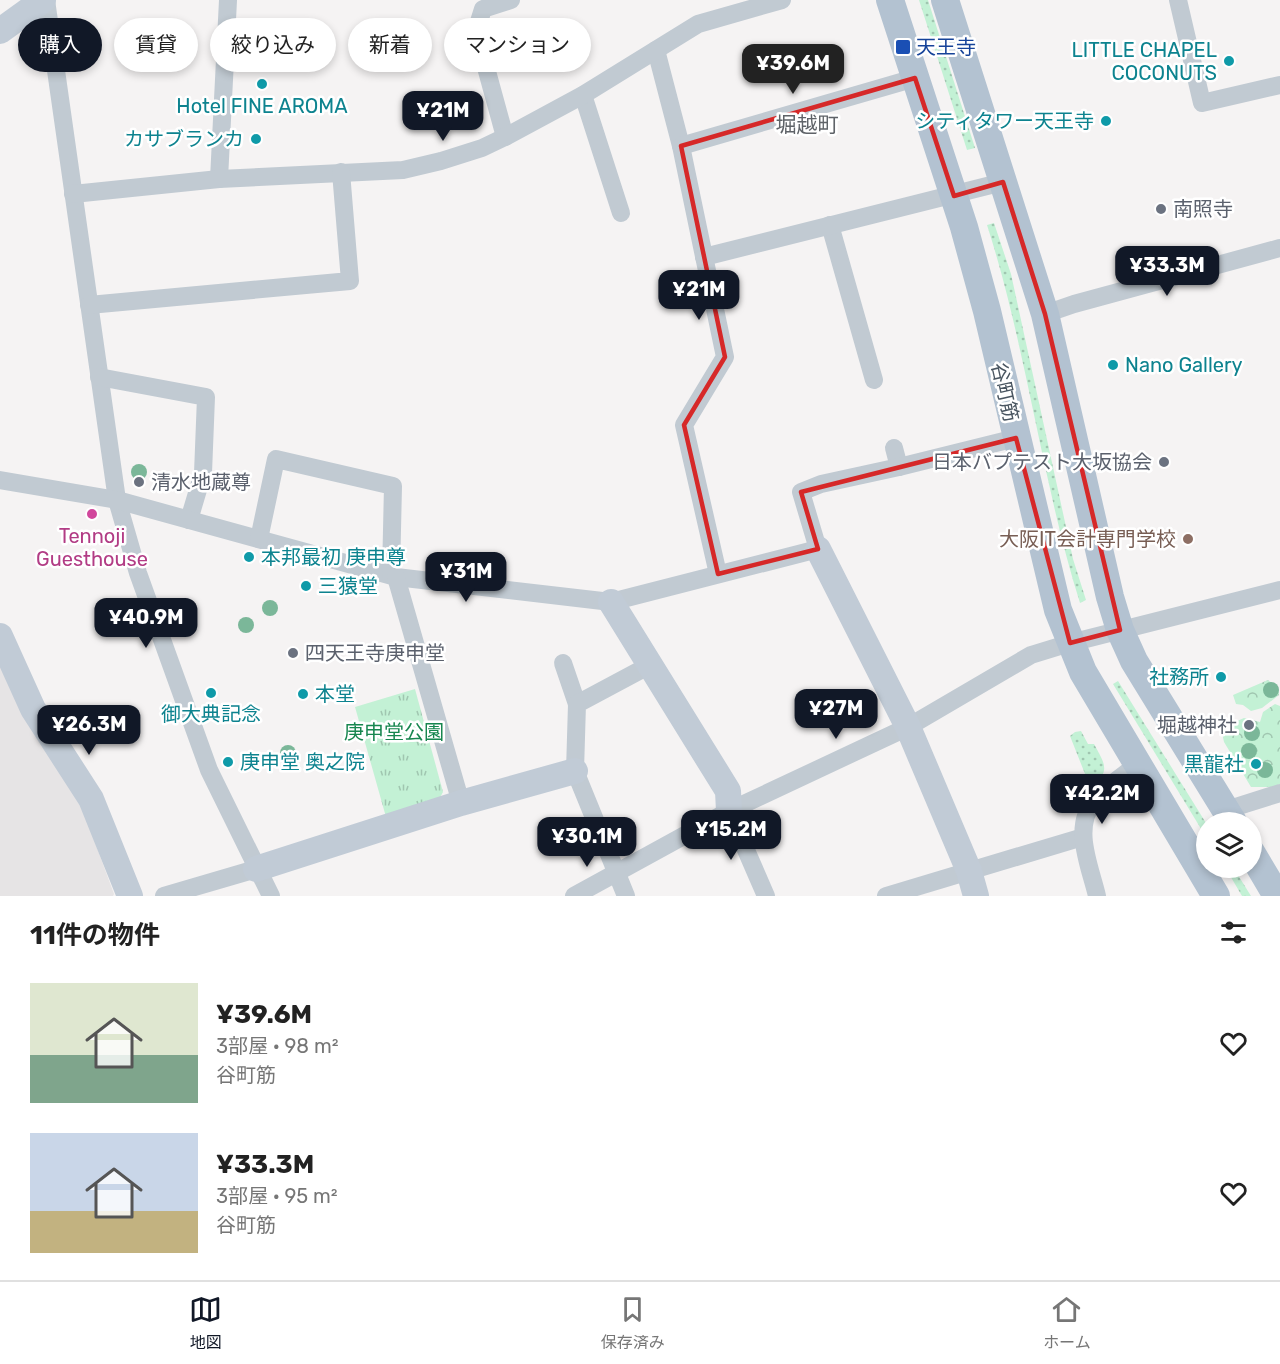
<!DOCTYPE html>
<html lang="ja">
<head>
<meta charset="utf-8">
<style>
	body { margin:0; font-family:Rubik,"Noto Sans JP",sans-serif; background:#f2f2f2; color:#222; height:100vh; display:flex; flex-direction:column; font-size:22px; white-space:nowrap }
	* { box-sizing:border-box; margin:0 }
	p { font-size:20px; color:#767676 }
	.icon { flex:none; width:33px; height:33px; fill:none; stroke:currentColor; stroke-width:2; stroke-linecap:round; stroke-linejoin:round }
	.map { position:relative; height:896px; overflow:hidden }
	.drawer { display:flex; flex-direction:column; background:#fff; flex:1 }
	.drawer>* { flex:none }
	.banner { position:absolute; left:18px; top:18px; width:600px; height:54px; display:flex; gap:12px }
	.tools { position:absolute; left:1196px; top:812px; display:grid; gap:12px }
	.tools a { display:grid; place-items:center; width:66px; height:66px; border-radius:50%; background:#fff; box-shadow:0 3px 9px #0003; font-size:30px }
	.price { position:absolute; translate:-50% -51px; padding:0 14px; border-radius:12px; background:#111827; color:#fff; font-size:20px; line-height:39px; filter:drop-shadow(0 2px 3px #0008) }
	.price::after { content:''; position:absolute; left:50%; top:36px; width:18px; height:14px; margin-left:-9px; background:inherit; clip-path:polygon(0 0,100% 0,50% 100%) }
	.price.active { background:#222; color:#fff }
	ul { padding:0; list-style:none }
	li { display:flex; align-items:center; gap:18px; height:150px; padding:0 30px }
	li span { display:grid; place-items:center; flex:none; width:168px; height:120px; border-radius:0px; color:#555 }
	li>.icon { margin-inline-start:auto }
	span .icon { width:72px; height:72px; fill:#fffc; stroke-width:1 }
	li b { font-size:26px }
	h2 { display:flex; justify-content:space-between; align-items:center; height:72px; padding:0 30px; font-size:26px }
	.chip { padding:0 21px; border-radius:27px; background:#fff; box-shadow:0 3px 9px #0003; font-size:21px; line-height:54px }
	.chip.active { background:#111827; color:#fff }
	.tabs { display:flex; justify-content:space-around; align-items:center; height:84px; border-top:2px solid #e0e0e0; background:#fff; font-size:16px; color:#767676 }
	.tabs a { display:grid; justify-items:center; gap:3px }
	.tabs .active { color:#111827 }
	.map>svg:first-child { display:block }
</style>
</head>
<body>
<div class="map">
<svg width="1280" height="896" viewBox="0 0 1280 896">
	<defs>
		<pattern id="grass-dots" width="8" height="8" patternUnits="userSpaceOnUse" patternTransform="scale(1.5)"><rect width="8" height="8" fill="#c3f1d5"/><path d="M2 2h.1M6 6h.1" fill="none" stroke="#a0c6b0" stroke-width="1.8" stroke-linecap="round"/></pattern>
		<pattern id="forest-crowns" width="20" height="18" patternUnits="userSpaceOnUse" patternTransform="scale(1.5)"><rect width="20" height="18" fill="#c3f1d5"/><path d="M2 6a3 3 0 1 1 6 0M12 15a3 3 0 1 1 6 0" fill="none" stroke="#a0c6b0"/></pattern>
		<pattern id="park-tufts" width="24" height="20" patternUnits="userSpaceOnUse" patternTransform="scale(1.5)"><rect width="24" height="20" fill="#c3f1d5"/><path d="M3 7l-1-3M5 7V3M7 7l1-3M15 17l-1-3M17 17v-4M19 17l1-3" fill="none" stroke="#a0c6b0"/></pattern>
	</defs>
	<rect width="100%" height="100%" fill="#f5f3f3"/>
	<polygon fill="#e6e4e5" points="0,666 80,802 114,894 113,896 0,896"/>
	<g fill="url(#grass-dots)">
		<polygon points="919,0 928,0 975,148 967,150"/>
		<path d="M 994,223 L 1011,274 L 1073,559 L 1086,600 L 1080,603 C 1041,479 1027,349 987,225 Z"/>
		<polygon points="1118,681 1206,823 1206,837 1113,684"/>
		<path d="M 1081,731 L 1088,744 L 1094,744 C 1103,761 1112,771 1093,785 L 1089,784 L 1070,736 L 1075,732 Z"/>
		<polygon points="1225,867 1233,867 1251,896 1242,896"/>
	</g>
	<g fill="url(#forest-crowns)">
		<polygon points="1268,680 1278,688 1279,695 1262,708 1251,711 1243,705 1236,704 1233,695"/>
		<polygon points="1275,704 1280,706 1280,784 1274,787 1251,787 1224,742 1221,728 1244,718 1260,722 1263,712"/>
	</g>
	<polygon fill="url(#park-tufts)" points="415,689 443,792 437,803 386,817 355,707"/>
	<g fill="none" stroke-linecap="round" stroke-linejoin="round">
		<g stroke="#c1cad2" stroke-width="18">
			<polyline points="46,0 117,500 138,573 209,770 271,896"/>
			<polyline points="1178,0 1202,103 1280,85"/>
			<polyline points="656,50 681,146 725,357 684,425 718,574"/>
			<polyline points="583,95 621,213"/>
			<polyline points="505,137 476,31 483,9 511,0"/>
			<polyline points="681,146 915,78"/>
			<polyline points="219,179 228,0"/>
			<polyline points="73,194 219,179 403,170 441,161 482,148 505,137 583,95 698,24 782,0"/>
			<polyline points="830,225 874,380"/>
			<polyline points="704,257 1003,182"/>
			<polyline points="89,305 350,281 341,172"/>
			<polyline points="1045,314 1074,304 1280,248"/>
			<polyline points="99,377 206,397 203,473 189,520"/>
			<polyline points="894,448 899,467"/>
			<polyline points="0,480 117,500 396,577 611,602 818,549 801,492 821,484 899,467 1016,438"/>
			<polyline points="259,539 276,459 393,486 391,574"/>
			<polyline points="396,577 461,803"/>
			<polyline points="563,663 577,704"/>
			<polyline points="1226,810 1280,793"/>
			<polyline points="729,811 766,896"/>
			<polyline points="164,896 256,869"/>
			<polyline points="574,896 729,811 908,727 1031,655 1070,643 1280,590"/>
			<polyline points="626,896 575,771 577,704 650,665"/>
			<polyline points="886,896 1083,837"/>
			<path d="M 1097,896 C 1090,866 1072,828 1094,801 C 1105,787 1124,776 1137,764"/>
		</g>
		<g stroke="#c1cbd6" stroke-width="26">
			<polyline points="0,31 43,0"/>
			<polyline points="818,549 908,727 969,871 976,896"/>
			<polyline points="611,602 728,791 729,811"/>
			<polyline points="0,636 33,709 91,799 130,896"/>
			<polyline points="256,869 461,803 575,771"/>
		</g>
		<g stroke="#b3c2d1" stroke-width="28">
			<polyline points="890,0 964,227 987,311 1058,610 1083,672 1216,896"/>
			<polyline points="945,0 1045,314 1110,597 1120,630 1134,661 1233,822"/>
			<polyline points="1251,852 1277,896"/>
		</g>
	</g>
	<g fill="#7bb799">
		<circle cx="139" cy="472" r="8"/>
		<circle cx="270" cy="608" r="8"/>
		<circle cx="246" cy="625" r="8"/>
		<circle cx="1271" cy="690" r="8"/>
		<circle cx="212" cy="711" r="8"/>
		<circle cx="1252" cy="733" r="8"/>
		<circle cx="1249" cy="751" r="8"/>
		<circle cx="288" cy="753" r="8"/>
		<circle cx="1265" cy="770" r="8"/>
	</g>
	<path fill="none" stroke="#d62828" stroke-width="4.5" stroke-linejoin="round" d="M 915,78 L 954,196 L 1003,182 L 1045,314 L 1120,630 L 1070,643 L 1016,438 L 801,492 L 818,549 L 718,574 L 684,425 L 725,357 L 681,146 Z"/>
	<rect fill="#1a4fb4" stroke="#fff" stroke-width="2" x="895" y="39" width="16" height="16" rx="3"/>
	<g fill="#0f9aa8" stroke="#fff" stroke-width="2">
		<circle cx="1229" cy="61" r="6"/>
		<circle cx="262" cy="84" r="6"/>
		<circle cx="1106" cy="121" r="6"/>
		<circle cx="256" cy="139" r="6"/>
		<circle cx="1113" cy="365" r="6"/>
		<circle cx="249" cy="557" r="6"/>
		<circle cx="306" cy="586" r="6"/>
		<circle cx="1221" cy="677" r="6"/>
		<circle cx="211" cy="693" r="6"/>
		<circle cx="303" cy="694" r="6"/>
		<circle cx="228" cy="762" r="6"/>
		<circle cx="1256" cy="764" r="6"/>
	</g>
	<g fill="#6b7280" stroke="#fff" stroke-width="2">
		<circle cx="1161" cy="209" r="6"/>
		<circle cx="1164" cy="462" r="6"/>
		<circle cx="139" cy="482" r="6"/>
		<circle cx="293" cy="653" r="6"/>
		<circle cx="1249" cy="725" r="6"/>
	</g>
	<circle fill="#d1479c" stroke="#fff" stroke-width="2" cx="92" cy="514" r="6"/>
	<circle fill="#8d6e63" stroke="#fff" stroke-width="2" cx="1188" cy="539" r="6"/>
	<g text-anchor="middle" stroke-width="5" stroke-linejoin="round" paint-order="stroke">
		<g font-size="20" fill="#164399" stroke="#fff" text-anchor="start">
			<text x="916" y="54">天王寺</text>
		</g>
		<g font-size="20" fill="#0d838f" stroke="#fff" text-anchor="end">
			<text x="1217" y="57">LITTLE CHAPEL<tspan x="1217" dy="23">COCONUTS</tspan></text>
			<text x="262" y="113" text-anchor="middle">Hotel FINE AROMA</text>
			<text x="1094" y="128">シティタワー天王寺</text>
			<text x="244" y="146">カサブランカ</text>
			<text x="1125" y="372" text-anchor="start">Nano Gallery</text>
			<text x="261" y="564" text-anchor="start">本邦最初 庚申尊</text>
			<text x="318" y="593" text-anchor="start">三猿堂</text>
			<text x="1209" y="684">社務所</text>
			<text x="315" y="701" text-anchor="start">本堂</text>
			<text x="211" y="721" text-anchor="middle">御大典記念</text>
			<text x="240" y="769" text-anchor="start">庚申堂 奥之院</text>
			<text x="1244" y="771">黒龍社</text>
		</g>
		<g font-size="20" fill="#5b616d" stroke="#fff" text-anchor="start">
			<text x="1173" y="216">南照寺</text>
			<text x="1152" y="469" text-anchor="end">日本バプテスト大坂協会</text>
			<text x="151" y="489">清水地蔵尊</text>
			<text x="305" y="660">四天王寺庚申堂</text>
			<text x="1237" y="732" text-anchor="end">堀越神社</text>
		</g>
		<g font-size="20" fill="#4a5661" stroke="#fff">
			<text transform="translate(1005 392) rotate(77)" y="7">谷町筋</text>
		</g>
		<g font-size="20" fill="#b23c85" stroke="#fff">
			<text x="92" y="543">Tennoji<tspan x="92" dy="23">Guesthouse</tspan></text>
		</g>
		<g font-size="20" fill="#785e54" stroke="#fff" text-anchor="end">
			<text x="1176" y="546">大阪IT会計専門学校</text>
		</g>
		<g font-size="20" fill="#17864f" stroke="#fff">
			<text x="394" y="739">庚申堂公園</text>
		</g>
		<g font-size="21" fill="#5f6368" stroke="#fff">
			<text x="807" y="132">堀越町</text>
		</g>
	</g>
</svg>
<div class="tools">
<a><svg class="icon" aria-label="layers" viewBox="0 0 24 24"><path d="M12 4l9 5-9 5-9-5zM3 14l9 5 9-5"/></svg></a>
</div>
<b class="price active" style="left:793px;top:95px">¥39.6M</b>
<b class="price" style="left:443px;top:142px">¥21M</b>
<b class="price" style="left:1167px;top:297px">¥33.3M</b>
<b class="price" style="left:699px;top:321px">¥21M</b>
<b class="price" style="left:466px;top:603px">¥31M</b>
<b class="price" style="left:146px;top:649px">¥40.9M</b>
<b class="price" style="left:836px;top:740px">¥27M</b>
<b class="price" style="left:89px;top:756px">¥26.3M</b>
<b class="price" style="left:1102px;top:825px">¥42.2M</b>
<b class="price" style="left:731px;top:861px">¥15.2M</b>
<b class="price" style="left:587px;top:868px">¥30.1M</b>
<div class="banner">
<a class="chip active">購入</a>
<a class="chip">賃貸</a>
<a class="chip">絞り込み</a>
<a class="chip">新着</a>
<a class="chip">マンション</a>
</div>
</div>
<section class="drawer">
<h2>11件の物件<svg class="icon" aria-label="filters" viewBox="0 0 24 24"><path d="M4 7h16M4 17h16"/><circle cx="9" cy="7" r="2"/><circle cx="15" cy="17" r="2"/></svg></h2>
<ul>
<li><span style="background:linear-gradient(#dfe7d0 60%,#7fa58c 0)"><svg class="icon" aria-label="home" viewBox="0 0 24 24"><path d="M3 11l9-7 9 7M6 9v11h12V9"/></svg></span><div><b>¥39.6M</b><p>3部屋 · 98 m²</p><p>谷町筋</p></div><svg class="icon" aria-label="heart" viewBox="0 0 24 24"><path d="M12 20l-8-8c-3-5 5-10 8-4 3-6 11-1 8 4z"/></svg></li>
<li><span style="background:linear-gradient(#c9d6e8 65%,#c2b280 0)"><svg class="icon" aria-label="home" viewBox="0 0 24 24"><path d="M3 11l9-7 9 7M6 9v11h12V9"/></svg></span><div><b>¥33.3M</b><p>3部屋 · 95 m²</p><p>谷町筋</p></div><svg class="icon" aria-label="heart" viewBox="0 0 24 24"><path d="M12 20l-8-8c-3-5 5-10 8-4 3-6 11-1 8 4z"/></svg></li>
</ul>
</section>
<nav class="tabs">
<a class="active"><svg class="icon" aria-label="map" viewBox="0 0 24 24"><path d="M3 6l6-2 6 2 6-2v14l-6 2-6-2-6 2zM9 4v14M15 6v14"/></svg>地図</a>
<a><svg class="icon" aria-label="saved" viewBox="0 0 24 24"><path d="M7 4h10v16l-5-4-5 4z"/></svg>保存済み</a>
<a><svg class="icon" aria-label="home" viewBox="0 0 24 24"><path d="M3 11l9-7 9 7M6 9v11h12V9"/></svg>ホーム</a>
</nav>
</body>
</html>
